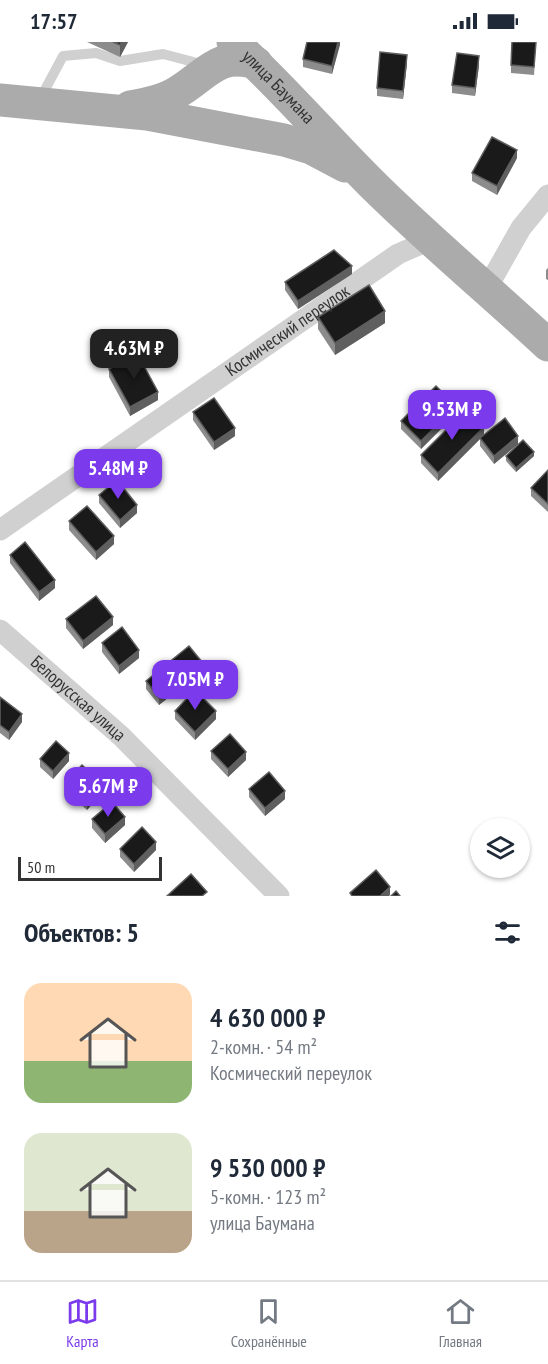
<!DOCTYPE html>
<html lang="ru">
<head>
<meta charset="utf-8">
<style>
	body { margin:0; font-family:"PT Sans Narrow",sans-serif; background:#f2f2f3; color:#1f2937; height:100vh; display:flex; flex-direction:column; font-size:22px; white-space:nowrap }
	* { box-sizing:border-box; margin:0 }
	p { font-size:20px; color:#747a83 }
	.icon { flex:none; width:33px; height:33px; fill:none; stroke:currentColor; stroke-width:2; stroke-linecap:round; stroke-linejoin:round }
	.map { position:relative; height:854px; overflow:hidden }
	.drawer { display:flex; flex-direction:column; background:#fff; flex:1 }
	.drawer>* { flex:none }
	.fabs { position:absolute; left:470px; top:776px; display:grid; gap:12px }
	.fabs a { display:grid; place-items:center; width:60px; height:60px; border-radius:50%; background:#fff; box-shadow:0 2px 4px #0004; font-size:30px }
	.scale { position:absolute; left:18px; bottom:15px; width:144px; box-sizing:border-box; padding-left:6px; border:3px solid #333; border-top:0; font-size:16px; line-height:21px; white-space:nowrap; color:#333; -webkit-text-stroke:4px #fff; paint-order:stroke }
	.price { position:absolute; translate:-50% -51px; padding:0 14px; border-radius:12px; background:#7c3aed; color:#fff; font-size:20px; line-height:39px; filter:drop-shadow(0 2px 3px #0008) }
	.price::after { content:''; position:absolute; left:50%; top:36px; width:18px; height:14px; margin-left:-9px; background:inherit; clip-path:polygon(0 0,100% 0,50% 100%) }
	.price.selected { background:#222; color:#fff }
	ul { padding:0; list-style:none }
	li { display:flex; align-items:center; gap:18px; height:150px; padding:0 24px }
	li span { display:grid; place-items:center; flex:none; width:168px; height:120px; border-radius:18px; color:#555 }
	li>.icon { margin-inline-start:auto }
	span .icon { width:72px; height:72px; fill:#fffc; stroke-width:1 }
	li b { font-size:26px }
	h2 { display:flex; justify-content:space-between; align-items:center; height:72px; padding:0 24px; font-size:26px }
	.status { display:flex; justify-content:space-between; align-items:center; height:42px; padding:0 30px; background:#fff; direction:ltr }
	.status svg { height:16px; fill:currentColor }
	.tabs { display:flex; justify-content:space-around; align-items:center; height:84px; border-top:2px solid #e0e1e3; background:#fff; font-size:16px; color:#747a83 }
	.tabs a { display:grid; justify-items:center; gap:3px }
	.tabs .selected { color:#7c3aed }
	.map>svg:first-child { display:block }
</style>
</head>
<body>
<div class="status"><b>17:57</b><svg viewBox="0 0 49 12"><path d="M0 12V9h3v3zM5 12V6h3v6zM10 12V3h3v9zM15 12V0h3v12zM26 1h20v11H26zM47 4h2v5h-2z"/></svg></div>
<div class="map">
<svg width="548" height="854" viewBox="0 0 548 854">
	<rect width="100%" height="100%" fill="#fff"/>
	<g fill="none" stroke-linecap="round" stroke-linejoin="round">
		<polyline stroke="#d0d0d0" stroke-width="10" points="40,57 63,14 96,11 120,19 163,12 205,23"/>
		<g stroke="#d0d0d0" stroke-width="21">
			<polyline points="487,246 521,186 548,153"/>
			<path id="s1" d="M 0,488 L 398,212 L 430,198"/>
			<path id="s2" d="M 0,588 L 121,694 L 279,854"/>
		</g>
		<g stroke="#ababab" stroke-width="33">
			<path id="s3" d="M 233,0 C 281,44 324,94 370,140 C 427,197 489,248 548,303"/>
			<polyline points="0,58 147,72 284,98 311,106 345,124"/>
			<path d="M 130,65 C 146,62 162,59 176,51 C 206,34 217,9 256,21"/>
		</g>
	</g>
	<g fill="#8c8c8c">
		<polygon points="87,0 128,0 120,15"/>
		<polygon points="340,0 332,32 303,25 303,17"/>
		<polygon points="536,0 534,33 511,31 511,23"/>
		<polygon points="407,21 403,57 377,54 377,46"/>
		<polygon points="479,23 475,54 452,51 452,43"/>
		<polygon points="517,116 497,153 472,139 472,131"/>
		<polygon points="548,226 548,238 546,237 546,228"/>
		<polygon points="352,232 298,267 285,248 285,240"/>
		<polygon points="318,275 385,281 335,313 318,287"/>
		<polygon points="109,327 158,358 130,374 109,335"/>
		<polygon points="193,370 235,394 214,408 193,378"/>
		<polygon points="456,372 421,407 401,387 401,379"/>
		<polygon points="484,392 518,402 494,422 480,404 480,397 438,439 421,421 421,413"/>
		<polygon points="506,414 534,414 516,430 506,419"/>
		<polygon points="548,428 548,470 531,454 531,446"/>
		<polygon points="99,453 137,471 120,486 99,461"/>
		<polygon points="69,479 114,502 96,518 69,488"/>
		<polygon points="10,513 55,546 39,559 10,521"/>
		<polygon points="66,577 113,583 83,607 66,586"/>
		<polygon points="102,601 139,616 119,632 102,610"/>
		<polygon points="202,629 159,663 146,647 146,639"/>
		<polygon points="0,655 22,680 9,698 0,691"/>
		<polygon points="175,669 216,677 195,698 175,677"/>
		<polygon points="211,709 246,718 228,735 211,717"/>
		<polygon points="40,717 69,719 53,737 40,725"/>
		<polygon points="66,740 103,750 87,768 66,749"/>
		<polygon points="249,747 285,757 265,774 249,755"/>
		<polygon points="92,777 125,783 105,801 92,786"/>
		<polygon points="120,807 156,808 134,830 120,815"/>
	</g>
	<g fill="#5f5f5f">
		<polygon points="122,0 128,0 120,15 120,3"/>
		<polygon points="338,0 340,0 340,3 332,32 332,24"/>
		<polygon points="407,13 407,21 403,57 403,49"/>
		<polygon points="479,14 479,23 475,54 475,46"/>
		<polygon points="517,108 517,116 497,153 497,144"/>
		<polygon points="352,224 352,232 298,267 298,259"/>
		<polygon points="385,269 385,281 335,313 335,301"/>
		<polygon points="158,350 158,358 130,374 130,365"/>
		<polygon points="456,364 456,372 421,407 421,399"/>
		<polygon points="484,385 484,393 438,439 438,431"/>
		<polygon points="235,386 235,394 214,408 214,400"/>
		<polygon points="518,394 518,402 494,422 494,414"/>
		<polygon points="534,410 534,414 516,430 516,426"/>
		<polygon points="137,463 137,471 120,486 120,478"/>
		<polygon points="114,494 114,502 96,518 96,510"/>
		<polygon points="55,538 55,546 39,559 39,550"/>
		<polygon points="113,575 113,583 83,607 83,599"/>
		<polygon points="139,608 139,616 119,632 119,624"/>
		<polygon points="202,620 202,629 159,663 159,655"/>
		<polygon points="216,669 216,677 195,698 195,690"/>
		<polygon points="22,672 22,680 9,698 9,690"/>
		<polygon points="246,710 246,718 228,735 228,727"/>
		<polygon points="69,711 69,719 53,737 53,729"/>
		<polygon points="103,742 103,750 87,768 87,760"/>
		<polygon points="285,749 285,757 265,774 265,766"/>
		<polygon points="125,775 125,783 105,801 105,792"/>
		<polygon points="156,800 156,808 134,830 134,822"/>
		<polygon points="390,845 390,853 389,854 380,854"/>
	</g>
	<g fill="#1a1a1a" stroke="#5f5f5f" stroke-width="1.5">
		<polygon points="113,0 122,0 120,3"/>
		<polygon points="307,0 338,0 332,24 303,17"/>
		<polygon points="512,0 536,0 534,25 511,23"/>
		<polygon points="380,10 407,13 403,49 377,46"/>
		<polygon points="457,11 479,14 475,46 452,43"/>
		<polygon points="492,95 517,108 497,144 472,131"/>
		<polygon points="334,208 352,224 298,259 285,240"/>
		<polygon points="369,243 385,269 335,301 318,275"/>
		<polygon points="137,311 158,350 130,365 109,327"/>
		<polygon points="436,344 456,364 421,399 401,379"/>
		<polygon points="214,356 235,386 214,400 193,370"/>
		<polygon points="467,367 484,385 438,431 421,413"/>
		<polygon points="505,376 518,394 494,414 480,396"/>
		<polygon points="523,398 534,410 516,426 506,414"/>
		<polygon points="548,428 548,462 531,446"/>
		<polygon points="117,438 137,463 120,478 99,453"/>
		<polygon points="87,464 114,494 96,510 69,479"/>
		<polygon points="25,500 55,538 39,550 10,513"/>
		<polygon points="96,554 113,575 83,599 66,577"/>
		<polygon points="122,585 139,608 119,624 102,601"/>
		<polygon points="189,604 202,620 159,655 146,639"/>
		<polygon points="195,648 216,669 195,690 175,669"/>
		<polygon points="0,655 22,672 9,690 0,683"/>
		<polygon points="230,692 246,710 228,727 211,709"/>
		<polygon points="56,699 69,711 53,729 40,717"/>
		<polygon points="82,723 103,742 87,760 66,740"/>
		<polygon points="269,730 285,749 265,766 249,747"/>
		<polygon points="112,760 125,775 105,792 92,777"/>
		<polygon points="142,785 156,800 134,822 120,807"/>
		<polygon points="376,828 390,845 380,854 352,854 350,851"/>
		<polygon points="191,832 207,850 202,854 167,854"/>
		<polygon points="396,849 400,854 391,854"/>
	</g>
	<g text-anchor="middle" stroke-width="6" stroke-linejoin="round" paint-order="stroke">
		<g font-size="18" fill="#333" stroke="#fff">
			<text dy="6" stroke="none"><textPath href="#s3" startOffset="64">улица Баумана</textPath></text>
			<text dy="6" stroke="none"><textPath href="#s1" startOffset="350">Космический переулок</textPath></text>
			<text dy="6" stroke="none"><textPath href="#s2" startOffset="104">Белорусская улица</textPath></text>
		</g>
	</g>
</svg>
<div class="fabs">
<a><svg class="icon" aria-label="layers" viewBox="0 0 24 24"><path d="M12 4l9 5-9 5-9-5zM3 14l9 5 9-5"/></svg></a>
</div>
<div class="scale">50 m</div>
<b class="price selected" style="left:134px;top:338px">4.63M ₽</b>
<b class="price" style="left:452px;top:399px">9.53M ₽</b>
<b class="price" style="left:118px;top:458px">5.48M ₽</b>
<b class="price" style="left:195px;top:669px">7.05M ₽</b>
<b class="price" style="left:108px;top:776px">5.67M ₽</b>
</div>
<section class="drawer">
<h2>Объектов: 5<svg class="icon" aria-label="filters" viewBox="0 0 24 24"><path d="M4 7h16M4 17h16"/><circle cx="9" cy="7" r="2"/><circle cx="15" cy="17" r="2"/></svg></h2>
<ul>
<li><span style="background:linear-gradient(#ffd9b3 65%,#8fb573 0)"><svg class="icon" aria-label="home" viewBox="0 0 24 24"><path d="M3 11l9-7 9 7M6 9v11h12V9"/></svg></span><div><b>4 630 000 ₽</b><p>2-комн. · 54 m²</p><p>Космический переулок</p></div></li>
<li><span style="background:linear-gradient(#dfe7d0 65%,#b9a48a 0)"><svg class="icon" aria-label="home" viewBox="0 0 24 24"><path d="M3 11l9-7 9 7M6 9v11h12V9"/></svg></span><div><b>9 530 000 ₽</b><p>5-комн. · 123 m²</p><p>улица Баумана</p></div></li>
</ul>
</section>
<nav class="tabs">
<a class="selected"><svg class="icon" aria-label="map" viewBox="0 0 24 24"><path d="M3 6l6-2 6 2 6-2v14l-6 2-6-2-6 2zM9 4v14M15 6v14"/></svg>Карта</a>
<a><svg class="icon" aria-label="saved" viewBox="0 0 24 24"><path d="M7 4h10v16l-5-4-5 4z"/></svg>Сохранённые</a>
<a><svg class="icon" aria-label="home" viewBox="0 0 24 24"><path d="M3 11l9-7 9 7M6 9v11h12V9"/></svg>Главная</a>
</nav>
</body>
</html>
